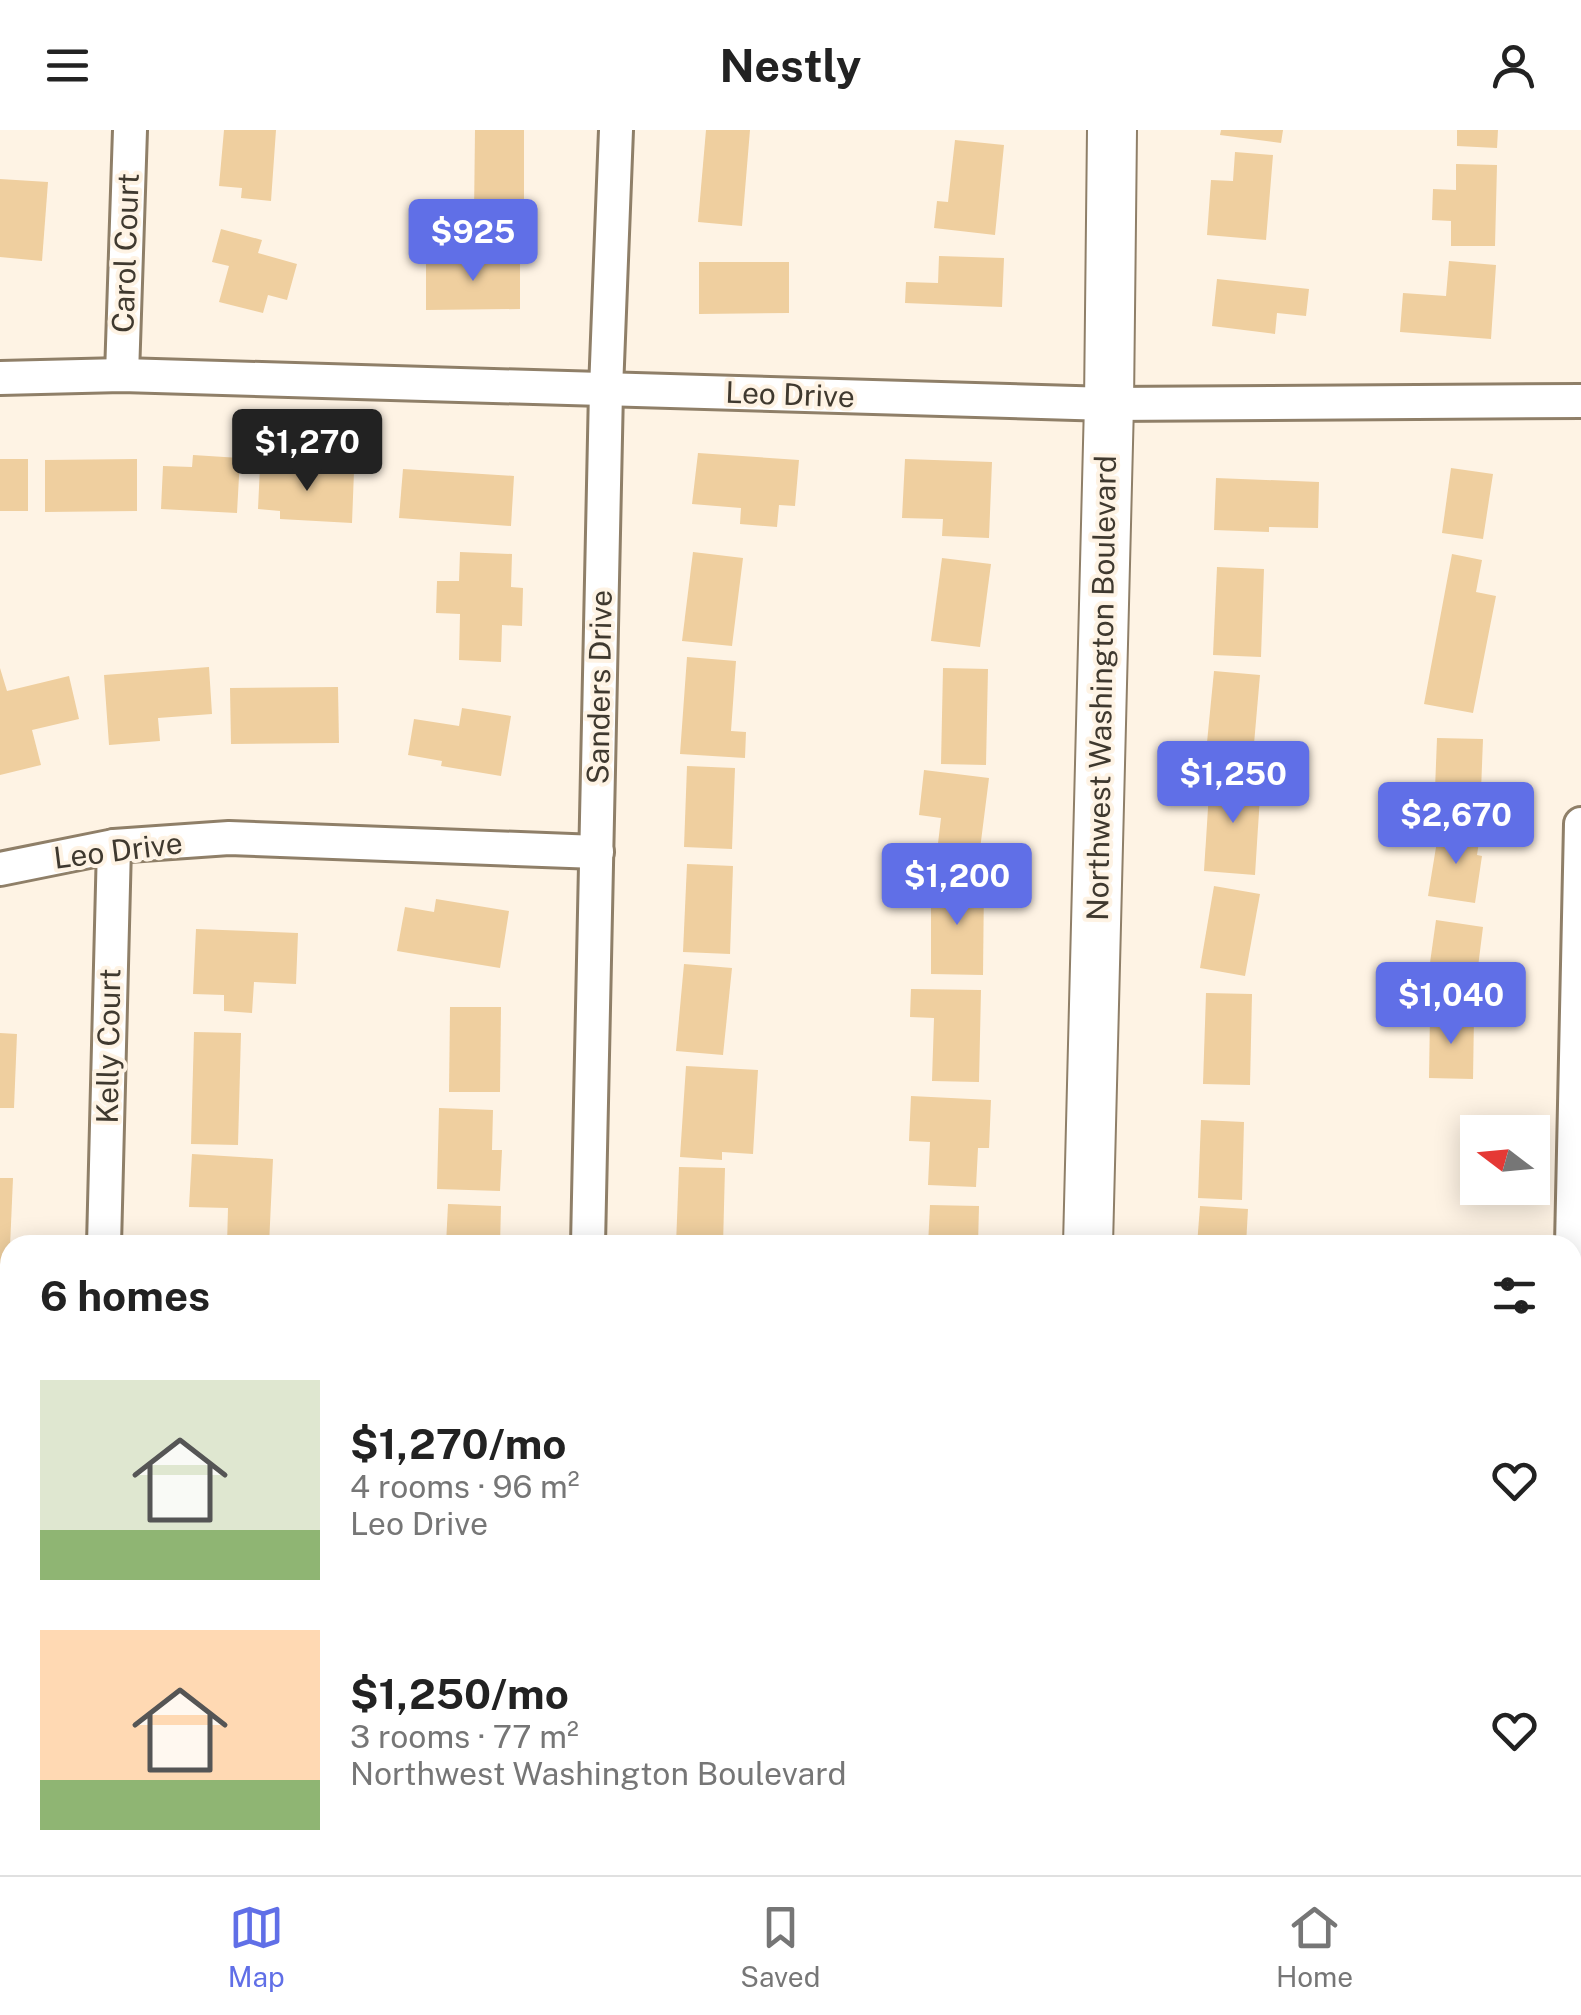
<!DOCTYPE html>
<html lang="en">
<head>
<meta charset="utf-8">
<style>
	body { margin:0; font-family:"Public Sans",sans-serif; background:#f6f6f6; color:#222; height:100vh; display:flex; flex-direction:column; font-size:38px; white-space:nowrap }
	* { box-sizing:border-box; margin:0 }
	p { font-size:32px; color:#767676 }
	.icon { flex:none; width:55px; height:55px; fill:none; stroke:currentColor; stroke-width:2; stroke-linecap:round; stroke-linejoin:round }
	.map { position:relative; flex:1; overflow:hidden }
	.panel { position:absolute; left:0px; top:1105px; width:1582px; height:640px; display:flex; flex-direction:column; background:#fff; border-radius:30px 30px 0 0; box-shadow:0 5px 25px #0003 }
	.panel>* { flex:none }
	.needle { width:65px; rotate:286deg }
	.fabs { position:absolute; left:1460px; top:985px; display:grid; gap:20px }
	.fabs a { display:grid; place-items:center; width:90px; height:90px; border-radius:0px; background:#fff; box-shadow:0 5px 25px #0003; font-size:50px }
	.price { position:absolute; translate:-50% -85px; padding:0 22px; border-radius:10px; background:#606fe7; color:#fff; font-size:32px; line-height:65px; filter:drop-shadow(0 2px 5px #0008) }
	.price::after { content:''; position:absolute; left:50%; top:60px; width:30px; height:22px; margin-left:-15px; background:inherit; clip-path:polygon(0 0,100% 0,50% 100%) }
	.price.on { background:#222; color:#fff }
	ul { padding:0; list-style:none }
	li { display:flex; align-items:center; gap:30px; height:250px; padding:0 40px }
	li span { display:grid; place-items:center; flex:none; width:280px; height:200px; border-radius:0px; color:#555 }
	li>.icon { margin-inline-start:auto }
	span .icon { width:120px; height:120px; fill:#fffc; stroke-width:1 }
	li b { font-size:42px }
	h2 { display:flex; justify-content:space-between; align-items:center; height:120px; padding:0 40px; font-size:42px }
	header { display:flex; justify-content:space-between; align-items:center; height:130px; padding:0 40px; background:#fff; font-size:45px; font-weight:700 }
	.dock { display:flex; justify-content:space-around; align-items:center; height:140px; border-top:2px solid #e0e0e0; background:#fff; font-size:28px; color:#767676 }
	.dock a { display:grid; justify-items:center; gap:5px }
	.dock .on { color:#606fe7 }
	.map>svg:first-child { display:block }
</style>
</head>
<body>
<header><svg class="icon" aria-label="menu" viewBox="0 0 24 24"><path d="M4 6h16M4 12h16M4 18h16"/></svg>Nestly<svg class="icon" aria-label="person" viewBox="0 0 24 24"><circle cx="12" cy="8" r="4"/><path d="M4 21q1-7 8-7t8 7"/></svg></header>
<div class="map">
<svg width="1581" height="1745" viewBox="0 0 1581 1745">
	<rect width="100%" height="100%" fill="#fef3e4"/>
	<g fill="#efcf9f">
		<polygon points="224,0 276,0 271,71 241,68 242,58 219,56"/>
		<polygon points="475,0 524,0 524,85 474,85"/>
		<polygon points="706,0 750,0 742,96 698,92"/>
		<polygon points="1221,0 1283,0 1281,13 1220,5"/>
		<polygon points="1457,0 1498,0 1497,18 1457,16"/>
		<polygon points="955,10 1004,15 995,105 934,98 937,71 948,72"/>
		<polygon points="1235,22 1273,25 1266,110 1207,105 1211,50 1233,51"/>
		<polygon points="1456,34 1497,35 1495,116 1451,116 1451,91 1432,90 1433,59 1456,60"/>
		<polygon points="0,49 48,52 42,131 0,127"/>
		<polygon points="221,99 262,110 258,123 297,134 287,170 268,165 263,183 219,172 229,136 212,132"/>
		<polygon points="939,126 1004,128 1002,177 905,173 906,152 938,153"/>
		<polygon points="520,128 520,179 426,180 426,129"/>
		<polygon points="1449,131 1496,135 1491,209 1400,202 1403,163 1446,166"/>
		<polygon points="699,132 789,132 789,183 699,184"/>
		<polygon points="1217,149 1309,159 1306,186 1277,183 1275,204 1212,196"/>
		<polygon points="698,323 799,330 795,376 779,375 777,397 740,394 741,378 692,374"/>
		<polygon points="193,325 240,328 237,383 161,379 163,336 192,337"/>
		<rect x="0" y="329" width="28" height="52"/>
		<polygon points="137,329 137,381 45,382 45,330"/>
		<polygon points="905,329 992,332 989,408 942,406 943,389 902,388"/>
		<polygon points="260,336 354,341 352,393 280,389 280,381 258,379"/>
		<polygon points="1451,338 1493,344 1483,409 1442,403"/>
		<polygon points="403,339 514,346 511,396 399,388"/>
		<polygon points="1216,348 1319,352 1318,398 1269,397 1269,402 1214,400"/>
		<polygon points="460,422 512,424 511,457 523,458 522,496 502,495 501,532 459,530 460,484 436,483 437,451 459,451"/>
		<polygon points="693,422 743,428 732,516 682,511"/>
		<polygon points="1452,424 1482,430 1476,462 1496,466 1473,583 1424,574"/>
		<polygon points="942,428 991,434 980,517 931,511"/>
		<polygon points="1217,437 1264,439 1261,527 1213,525"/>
		<polygon points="687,527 736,531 731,601 746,602 745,628 680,624"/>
		<polygon points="209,537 212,584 158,588 160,611 109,615 104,545"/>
		<polygon points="0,538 7,561 69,546 79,589 32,600 41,635 0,645"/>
		<polygon points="943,538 988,539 986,635 941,634"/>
		<polygon points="1214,541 1260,545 1252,637 1205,633"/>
		<polygon points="338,557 339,613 231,614 230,558"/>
		<polygon points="462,578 511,586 501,646 441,636 442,631 408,625 414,589 459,596"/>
		<polygon points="1437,608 1483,609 1480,687 1434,685"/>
		<polygon points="687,636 735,638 732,719 684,717"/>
		<polygon points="924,640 989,648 979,727 937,722 941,688 919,685"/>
		<polygon points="1210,647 1261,650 1255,745 1204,741"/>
		<polygon points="1439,699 1480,705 1477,725 1482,726 1475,773 1428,766"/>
		<polygon points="687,734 733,736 730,824 683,822"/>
		<polygon points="931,752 984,752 983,845 931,844"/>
		<polygon points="1214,756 1260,764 1245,846 1200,838"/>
		<polygon points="436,769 509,781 500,838 397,821 405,777 434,782"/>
		<polygon points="1436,790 1483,797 1475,861 1427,854"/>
		<polygon points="196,799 298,803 296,854 254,852 252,883 224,881 224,865 193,864"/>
		<polygon points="684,834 732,838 723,925 676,921"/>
		<polygon points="911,859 981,860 979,952 932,951 934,888 910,887"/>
		<polygon points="1206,863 1252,864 1250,955 1203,954"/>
		<polygon points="450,877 501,877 500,962 449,962"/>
		<polygon points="1430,885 1474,886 1473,949 1429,948"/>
		<polygon points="194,902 241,903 238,1015 191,1014"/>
		<polygon points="0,903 17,904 14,978 0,978"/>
		<polygon points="686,936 758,940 753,1024 722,1022 722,1030 680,1027"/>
		<polygon points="911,966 991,970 989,1018 978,1018 976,1057 928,1055 930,1012 909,1011"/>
		<polygon points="439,978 493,980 492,1020 502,1020 500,1061 437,1059"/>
		<polygon points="1201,990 1244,992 1242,1070 1198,1068"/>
		<polygon points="192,1024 273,1029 269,1115 227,1115 228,1078 189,1077"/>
		<polygon points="679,1037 725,1038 723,1115 676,1115"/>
		<polygon points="0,1048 13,1048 8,1163 0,1163"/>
		<polygon points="448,1074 501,1076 500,1115 446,1115"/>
		<polygon points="930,1075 979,1076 978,1115 928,1115"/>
		<polygon points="1200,1076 1248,1079 1246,1115 1197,1115"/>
		<polygon points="0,1229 8,1229 5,1351 0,1351"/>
		<polygon points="0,1610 10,1615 10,1678 0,1672"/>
		<rect x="379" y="1735" width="110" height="10"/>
		<polygon points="667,1735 724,1736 724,1745 667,1745"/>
		<polygon points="905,1735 964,1735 963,1745 905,1745"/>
		<polygon points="1189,1735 1244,1735 1244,1745 1188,1745"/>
		<rect x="1406" y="1736" width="46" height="9"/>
	</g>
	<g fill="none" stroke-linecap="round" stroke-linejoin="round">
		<g stroke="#8f7f68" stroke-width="38">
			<g id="minor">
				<polyline points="122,245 130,0"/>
				<polyline points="0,248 122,245 1109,274 1581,271"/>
				<polyline points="0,739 114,716 229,708 597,722"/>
				<polyline points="104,1115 114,716"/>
				<polyline points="588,1115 606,260 616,0"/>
				<polyline points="1572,1115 1581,694"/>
				<polyline points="573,1745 573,1735"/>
				<polyline points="1558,1745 1558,1735"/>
			</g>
		</g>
		<g stroke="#8f7f68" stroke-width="52">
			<g id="secondary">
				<polyline points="1088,1115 1109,274 1112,0"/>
				<polyline points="1073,1745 1073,1735"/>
			</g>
		</g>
		<use href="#minor" stroke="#fff" stroke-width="32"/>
		<use href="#secondary" stroke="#fff" stroke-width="48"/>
	</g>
	<g text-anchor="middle" stroke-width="8" stroke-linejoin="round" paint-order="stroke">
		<g font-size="30" fill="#3f392f" stroke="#fef3e4">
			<text transform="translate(126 123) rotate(-88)" y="10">Carol Court</text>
			<text transform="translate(790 265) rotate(2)" y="10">Leo Drive</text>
			<text transform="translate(600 557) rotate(-89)" y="10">Sanders Drive</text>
			<text transform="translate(1102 558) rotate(-89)" y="10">Northwest Washington Boulevard</text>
			<text transform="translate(118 721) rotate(-7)" y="10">Leo Drive</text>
			<text transform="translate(109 916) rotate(-89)" y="10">Kelly Court</text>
		</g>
	</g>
</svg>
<div class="fabs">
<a><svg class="needle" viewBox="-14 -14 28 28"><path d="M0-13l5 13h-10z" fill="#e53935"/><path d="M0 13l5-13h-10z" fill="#767676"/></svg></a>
</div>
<b class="price" style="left:473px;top:154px">$925</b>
<b class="price on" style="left:307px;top:364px">$1,270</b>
<b class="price" style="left:1233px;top:696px">$1,250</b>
<b class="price" style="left:1456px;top:737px">$2,670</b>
<b class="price" style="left:957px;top:798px">$1,200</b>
<b class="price" style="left:1451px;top:917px">$1,040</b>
<section class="panel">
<h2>6 homes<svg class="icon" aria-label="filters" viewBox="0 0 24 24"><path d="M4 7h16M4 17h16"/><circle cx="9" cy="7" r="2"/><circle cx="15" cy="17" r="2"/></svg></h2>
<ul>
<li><span style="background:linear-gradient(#dfe7d0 75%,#8fb573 0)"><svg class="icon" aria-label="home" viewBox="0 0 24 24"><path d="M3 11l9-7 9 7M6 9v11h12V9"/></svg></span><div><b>$1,270/mo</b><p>4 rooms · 96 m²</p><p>Leo Drive</p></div><svg class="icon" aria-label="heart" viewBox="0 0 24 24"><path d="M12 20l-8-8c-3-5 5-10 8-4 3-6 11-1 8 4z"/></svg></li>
<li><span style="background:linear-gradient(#ffd9b3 75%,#8fb573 0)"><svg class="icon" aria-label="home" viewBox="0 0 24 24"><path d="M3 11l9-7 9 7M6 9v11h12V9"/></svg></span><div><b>$1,250/mo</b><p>3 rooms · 77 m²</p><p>Northwest Washington Boulevard</p></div><svg class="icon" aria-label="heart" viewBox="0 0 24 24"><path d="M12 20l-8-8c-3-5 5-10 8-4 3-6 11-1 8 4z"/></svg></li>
</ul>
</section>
</div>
<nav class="dock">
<a class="on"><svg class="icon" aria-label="map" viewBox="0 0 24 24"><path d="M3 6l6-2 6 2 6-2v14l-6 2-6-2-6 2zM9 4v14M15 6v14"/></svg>Map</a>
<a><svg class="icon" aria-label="saved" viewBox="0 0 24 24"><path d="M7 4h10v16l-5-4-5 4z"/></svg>Saved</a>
<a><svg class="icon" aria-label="home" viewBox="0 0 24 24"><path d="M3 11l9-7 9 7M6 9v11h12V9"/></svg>Home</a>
</nav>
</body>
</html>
